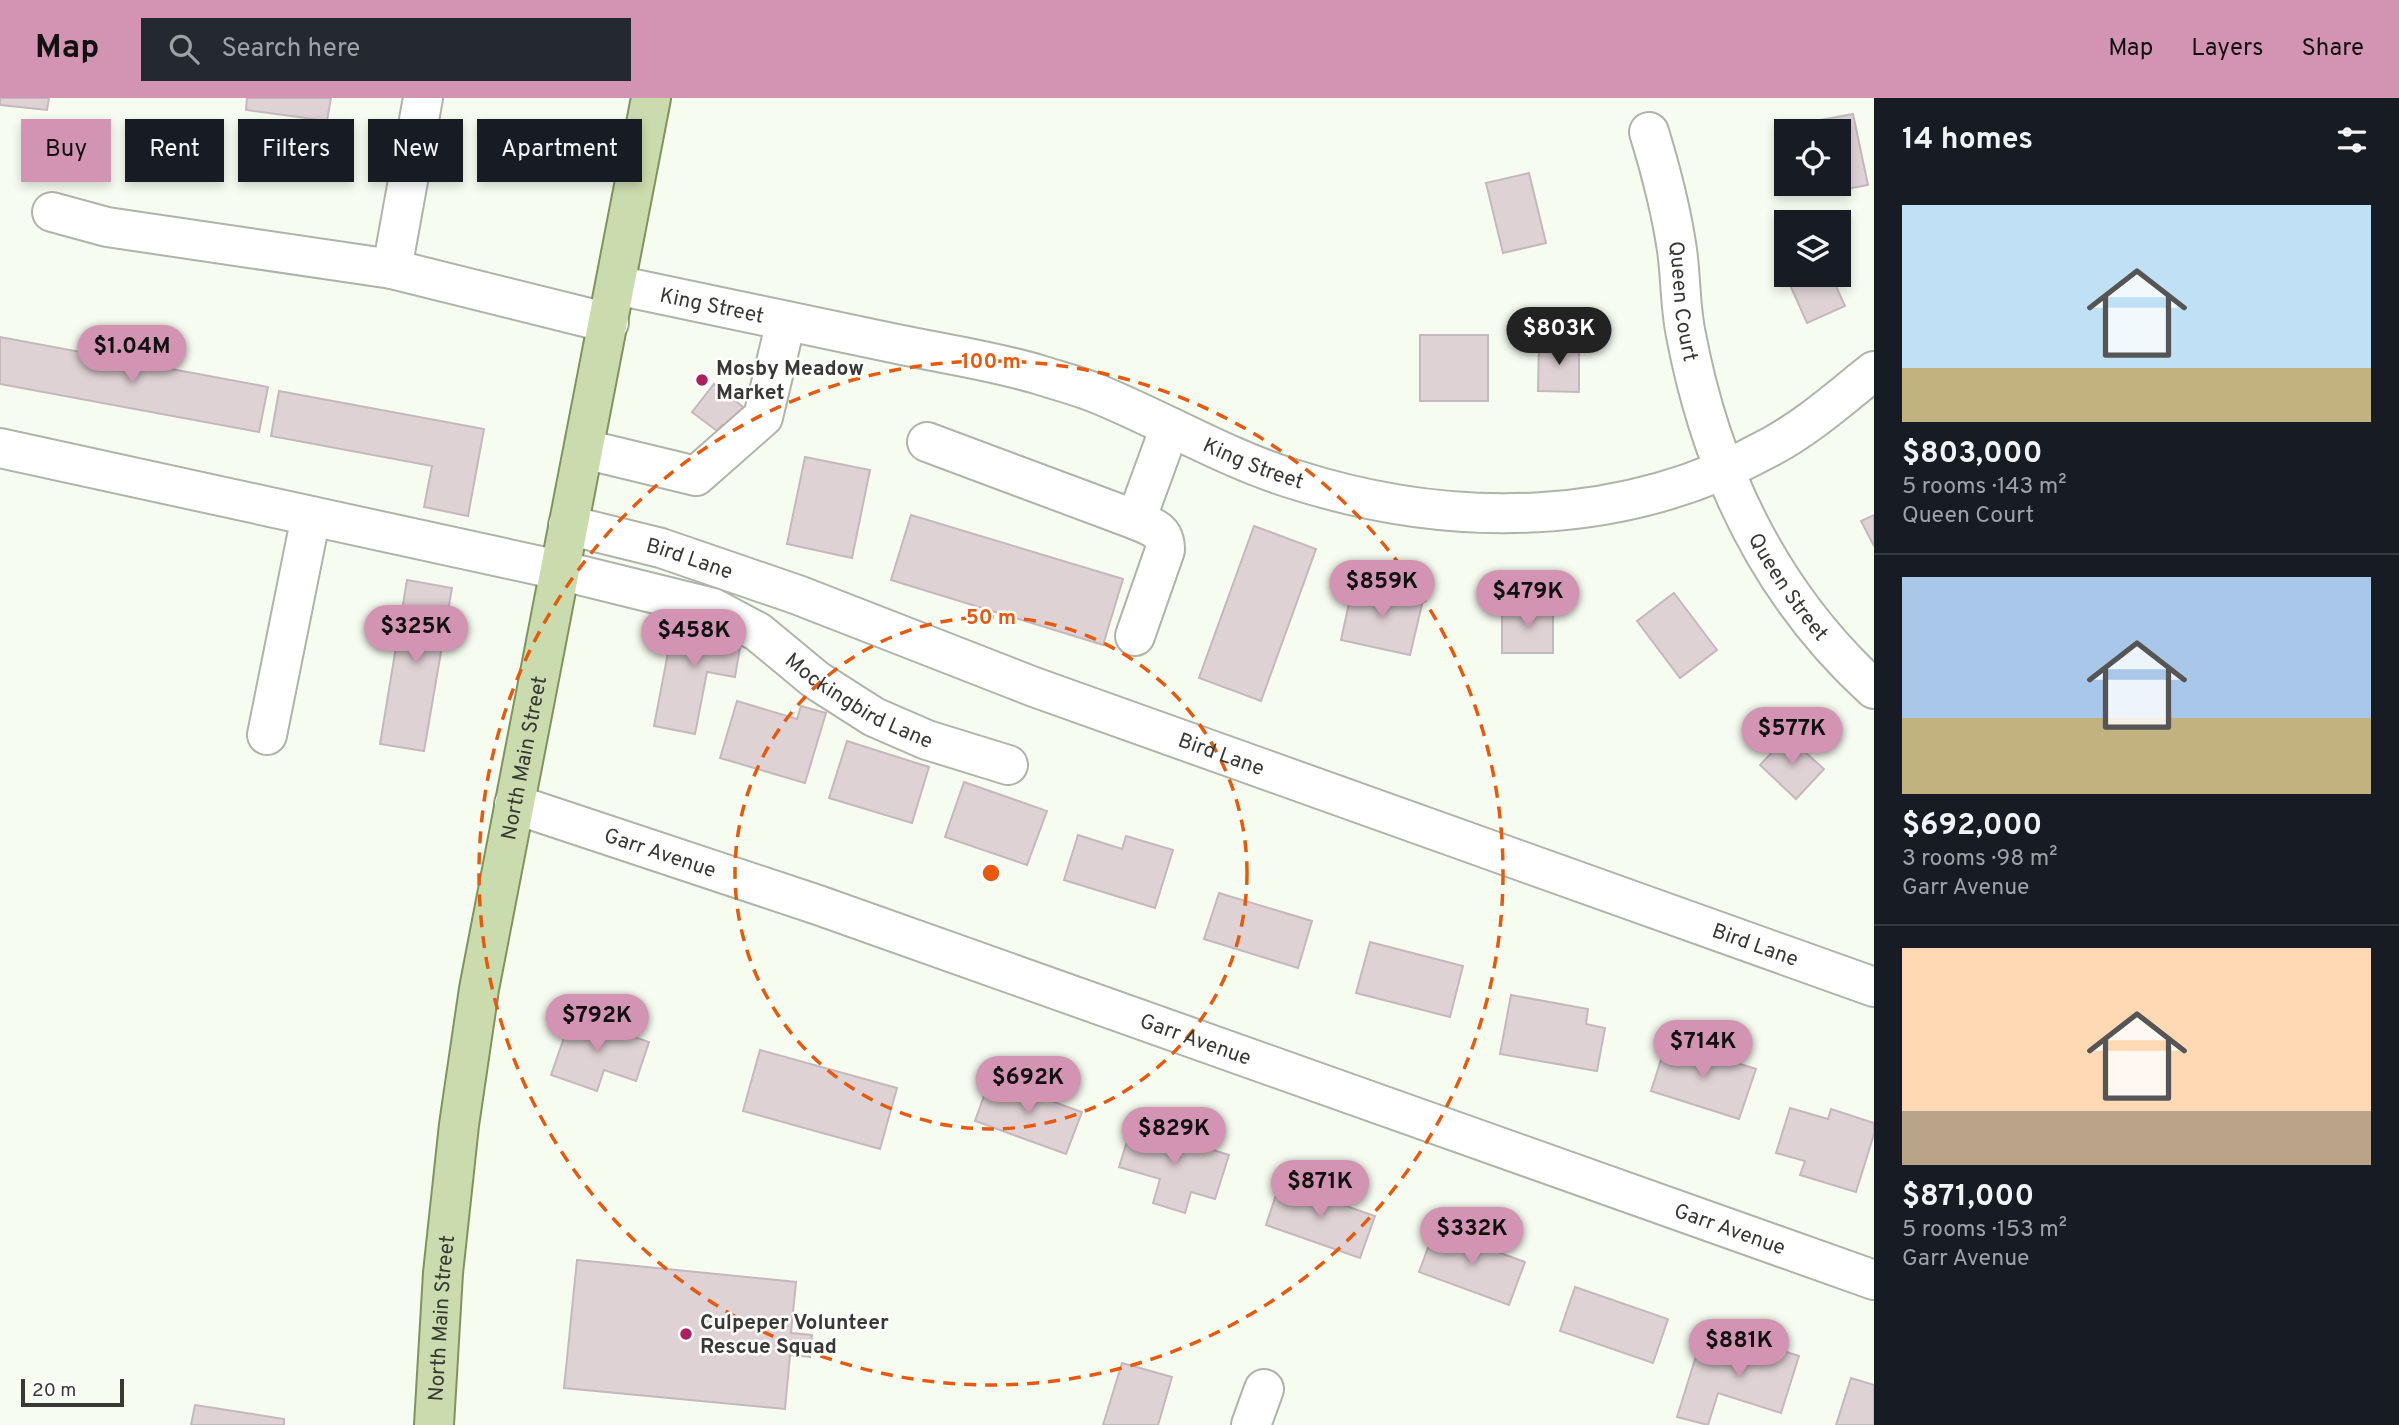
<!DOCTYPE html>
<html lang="en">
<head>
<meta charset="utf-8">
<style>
	body { margin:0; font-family:Overpass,sans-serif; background:#242831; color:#f1f3f6; height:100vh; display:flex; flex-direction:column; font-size:26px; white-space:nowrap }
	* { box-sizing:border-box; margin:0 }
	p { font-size:23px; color:#9ea1a6 }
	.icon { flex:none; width:38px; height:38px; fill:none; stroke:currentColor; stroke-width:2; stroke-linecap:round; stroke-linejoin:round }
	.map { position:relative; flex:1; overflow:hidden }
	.panel { display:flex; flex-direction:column; background:#171b24; width:525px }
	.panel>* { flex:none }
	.hud { position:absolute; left:21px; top:21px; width:665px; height:63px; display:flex; gap:14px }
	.fabs { position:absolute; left:1774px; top:21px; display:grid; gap:14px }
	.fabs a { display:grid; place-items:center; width:77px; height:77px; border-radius:0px; background:#171b24; box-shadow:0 4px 10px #0003; font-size:35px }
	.scale { position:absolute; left:21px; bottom:18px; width:103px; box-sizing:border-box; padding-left:7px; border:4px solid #383935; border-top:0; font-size:19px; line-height:24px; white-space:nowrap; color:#383935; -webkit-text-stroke:5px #fff; paint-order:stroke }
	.price { position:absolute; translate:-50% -60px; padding:0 16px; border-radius:24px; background:#d294b2; color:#111; font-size:23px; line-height:46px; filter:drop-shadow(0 2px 4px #0008) }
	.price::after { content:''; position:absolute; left:50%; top:42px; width:21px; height:16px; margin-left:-10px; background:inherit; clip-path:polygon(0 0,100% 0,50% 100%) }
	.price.on { background:#222; color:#fff }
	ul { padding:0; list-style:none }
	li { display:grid; align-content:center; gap:14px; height:371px; padding:0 28px }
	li+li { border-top:2px solid #363941 }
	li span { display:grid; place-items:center; height:217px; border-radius:0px; color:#555 }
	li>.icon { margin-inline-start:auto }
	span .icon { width:126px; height:126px; fill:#fffc; stroke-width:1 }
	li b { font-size:30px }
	h2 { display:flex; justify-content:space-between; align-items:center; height:84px; padding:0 28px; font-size:30px }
	.tag { padding:0 24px; border-radius:0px; background:#171b24; box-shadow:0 4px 10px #0003; font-size:24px; line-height:63px }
	.tag.on { background:#d294b2; color:#111 }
	header { display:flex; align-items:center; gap:42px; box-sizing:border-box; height:98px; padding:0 35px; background:#d294b2; color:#111 }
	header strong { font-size:33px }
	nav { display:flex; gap:38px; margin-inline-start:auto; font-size:24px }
	.search { width:490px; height:63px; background:#242831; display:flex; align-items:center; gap:18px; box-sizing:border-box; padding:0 24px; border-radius:0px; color:#9ea1a6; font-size:26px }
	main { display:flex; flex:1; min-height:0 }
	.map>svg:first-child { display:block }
</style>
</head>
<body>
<header>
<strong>Map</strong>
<div class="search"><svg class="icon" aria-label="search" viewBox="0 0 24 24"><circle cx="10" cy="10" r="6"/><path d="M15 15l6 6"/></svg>Search here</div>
<nav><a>Map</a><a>Layers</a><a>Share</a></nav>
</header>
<main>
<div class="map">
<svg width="1874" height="1327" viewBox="0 0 1874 1327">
	<rect width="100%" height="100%" fill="#f7fcf0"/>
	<g fill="#dfd2d5" stroke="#c5b8bc" stroke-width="2">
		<polygon points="0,0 49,0 47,12 0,7"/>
		<polygon points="247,0 331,0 327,23 246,12"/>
		<polygon points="1853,16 1868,87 1814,97 1811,86 1839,86 1839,33 1801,33 1799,26"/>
		<polygon points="1529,75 1546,145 1503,155 1486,85"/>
		<polygon points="1789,177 1831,177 1845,208 1807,225 1786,178"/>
		<rect x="1420" y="237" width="68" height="66"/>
		<polygon points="0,239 268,289 259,334 0,286"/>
		<polygon points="1539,243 1579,244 1579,294 1538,293"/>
		<polygon points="714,286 747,312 731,332 722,327 717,333 692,314"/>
		<polygon points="279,293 484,331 468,418 424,409 432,368 271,338"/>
		<polygon points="805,359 870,372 852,460 787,446"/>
		<polygon points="911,417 1123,481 1103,547 891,482"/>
		<polygon points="1874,417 1874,448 1861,423"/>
		<polygon points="1254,428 1316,451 1261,603 1199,580"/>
		<polygon points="407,482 452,490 424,653 380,646"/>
		<polygon points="1353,487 1423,502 1410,557 1341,542"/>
		<polygon points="1674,495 1717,552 1680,580 1637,523"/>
		<rect x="1502" y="508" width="51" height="47"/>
		<polygon points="675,518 743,531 735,579 707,574 695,636 654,628"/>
		<polygon points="737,603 797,621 801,608 826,615 805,685 720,660"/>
		<polygon points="1787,638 1824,671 1796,701 1760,667"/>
		<polygon points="847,643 929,669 912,725 829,700"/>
		<polygon points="964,684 1047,713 1027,767 945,739"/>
		<polygon points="1078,737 1122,751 1126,738 1173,752 1155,810 1064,782"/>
		<polygon points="1219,795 1312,823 1298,870 1204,841"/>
		<polygon points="1370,844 1463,868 1450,919 1356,895"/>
		<polygon points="1511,897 1588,911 1586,926 1605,930 1597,973 1500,956"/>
		<polygon points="572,917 649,944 636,983 604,972 597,993 551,977"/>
		<polygon points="1667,943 1756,971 1739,1021 1651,993"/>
		<polygon points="760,952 897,990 880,1051 743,1013"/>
		<polygon points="990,981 1082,1014 1066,1056 975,1023"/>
		<polygon points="1790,1010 1828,1021 1831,1011 1874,1025 1874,1036 1856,1094 1800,1077 1805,1063 1776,1055"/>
		<polygon points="1132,1027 1229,1057 1215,1101 1191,1094 1185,1115 1153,1105 1160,1081 1119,1069"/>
		<polygon points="1280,1085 1375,1118 1360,1160 1266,1127"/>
		<polygon points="1435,1131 1525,1164 1509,1207 1419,1174"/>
		<polygon points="577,1162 796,1184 791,1235 812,1237 810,1259 790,1257 785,1311 564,1290"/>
		<polygon points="1575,1189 1668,1221 1653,1265 1560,1233"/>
		<polygon points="1734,1237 1799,1258 1781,1315 1718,1295 1708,1327 1677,1319 1697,1255 1726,1264"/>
		<polygon points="1122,1265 1172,1279 1158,1327 1103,1327"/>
		<polygon points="1851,1280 1874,1287 1874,1327 1836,1327"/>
		<polygon points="195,1307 284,1321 284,1327 191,1327"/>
	</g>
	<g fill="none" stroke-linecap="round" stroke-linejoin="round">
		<g stroke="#afb3a9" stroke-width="42">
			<g id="minor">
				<polyline points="423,0 392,171 609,225"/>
				<path id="s1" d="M 1649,34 C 1661,73 1671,111 1677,152 C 1681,180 1680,209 1686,237 C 1712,374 1770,496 1874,591"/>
				<polyline points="52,114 107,129 392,171"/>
				<path id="s2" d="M 616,187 C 710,207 803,226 897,246 C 945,256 994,263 1040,277 C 1059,283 1079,288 1098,296 C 1164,323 1225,360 1293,381 C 1452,432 1624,430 1772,348 C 1809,328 1841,299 1874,273"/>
				<polyline points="927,344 1136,422 1170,329"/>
				<path id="s3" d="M 0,350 L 559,472 L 713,510 L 758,534 L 816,582 L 874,619 L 927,642 L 1008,667"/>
				<polyline points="584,351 696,378 763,319 786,223"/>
				<path id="s4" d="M 568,427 L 661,450 L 798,497 L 1034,589 L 1874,889"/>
				<path d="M 1135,538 L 1165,452 C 1165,432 1154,430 1136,422"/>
				<polyline points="267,637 311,418"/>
				<path id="s5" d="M 514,706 L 818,807 L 1874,1182"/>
				<polyline points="1251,1327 1264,1291"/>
			</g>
		</g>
		<g stroke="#80935f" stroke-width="42">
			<g id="major">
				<path id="s6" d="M 434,1327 L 443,1175 L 459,1027 L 479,891 L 651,0"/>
			</g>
		</g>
		<use href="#minor" stroke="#fff" stroke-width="38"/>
		<use href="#major" stroke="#cadcad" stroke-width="38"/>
	</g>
	<g fill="none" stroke="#e8590c" stroke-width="3.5" stroke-dasharray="12 9">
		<circle cx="991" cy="775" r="256"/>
		<circle cx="991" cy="775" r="512"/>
	</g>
	<g fill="#ac205e" stroke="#fff" stroke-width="2.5">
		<circle cx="702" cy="282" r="7"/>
		<circle cx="686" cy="1236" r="7"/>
	</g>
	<g text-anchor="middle" stroke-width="5" stroke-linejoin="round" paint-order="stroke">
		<g font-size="21" fill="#383935" stroke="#fff">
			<text dy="7" stroke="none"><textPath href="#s1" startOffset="173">Queen Court</textPath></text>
			<text dy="7" stroke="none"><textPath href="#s2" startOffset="98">King Street</textPath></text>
			<text dy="7" stroke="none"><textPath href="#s2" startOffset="665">King Street</textPath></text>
			<text dy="7" stroke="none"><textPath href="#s4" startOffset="126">Bird Lane</textPath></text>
			<text dy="7" stroke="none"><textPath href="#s1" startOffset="481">Queen Street</textPath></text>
			<text dy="7" stroke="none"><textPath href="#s3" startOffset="905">Mockingbird Lane</textPath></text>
			<text dy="7" stroke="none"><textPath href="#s4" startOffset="693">Bird Lane</textPath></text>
			<text dy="7" stroke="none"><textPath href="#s6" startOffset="674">North Main Street</textPath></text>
			<text dy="7" stroke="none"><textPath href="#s5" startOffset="154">Garr Avenue</textPath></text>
			<text dy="7" stroke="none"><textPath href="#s4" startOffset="1260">Bird Lane</textPath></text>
			<text dy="7" stroke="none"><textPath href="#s5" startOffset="721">Garr Avenue</textPath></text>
			<text dy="7" stroke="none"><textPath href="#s5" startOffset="1288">Garr Avenue</textPath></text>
			<text dy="7" stroke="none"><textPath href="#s6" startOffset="107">North Main Street</textPath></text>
		</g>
		<g font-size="21" font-weight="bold" fill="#383935" stroke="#fff" text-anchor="start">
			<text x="716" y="277">Mosby Meadow<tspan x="716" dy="24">Market</tspan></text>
			<text x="700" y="1231">Culpeper Volunteer<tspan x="700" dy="24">Rescue Squad</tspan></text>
		</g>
	</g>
	<circle cx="991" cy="775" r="10" fill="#e8590c" stroke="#fff" stroke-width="3.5"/>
	<g font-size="21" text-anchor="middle" font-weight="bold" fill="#e8590c" stroke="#fff" stroke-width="5" stroke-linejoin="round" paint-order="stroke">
		<text x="991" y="270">100 m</text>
		<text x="991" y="526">50 m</text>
	</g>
</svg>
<div class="fabs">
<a><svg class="icon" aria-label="locate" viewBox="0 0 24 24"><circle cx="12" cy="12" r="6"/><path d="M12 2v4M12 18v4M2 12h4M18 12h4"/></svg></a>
<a><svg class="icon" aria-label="layers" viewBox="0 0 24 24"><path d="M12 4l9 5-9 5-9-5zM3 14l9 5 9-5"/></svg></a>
</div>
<div class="scale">20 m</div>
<b class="price on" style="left:1559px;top:269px">$803K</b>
<b class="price" style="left:132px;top:287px">$1.04M</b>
<b class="price" style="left:1382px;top:522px">$859K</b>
<b class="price" style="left:1528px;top:532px">$479K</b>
<b class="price" style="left:416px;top:567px">$325K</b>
<b class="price" style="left:694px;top:571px">$458K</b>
<b class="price" style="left:1792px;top:669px">$577K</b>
<b class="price" style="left:597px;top:956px">$792K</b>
<b class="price" style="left:1703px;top:982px">$714K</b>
<b class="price" style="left:1028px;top:1018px">$692K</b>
<b class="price" style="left:1174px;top:1069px">$829K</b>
<b class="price" style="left:1320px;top:1122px">$871K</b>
<b class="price" style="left:1472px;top:1169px">$332K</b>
<b class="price" style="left:1739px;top:1281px">$881K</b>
<div class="hud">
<a class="tag on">Buy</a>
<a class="tag">Rent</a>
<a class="tag">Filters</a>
<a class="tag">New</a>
<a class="tag">Apartment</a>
</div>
</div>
<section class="panel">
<h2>14 homes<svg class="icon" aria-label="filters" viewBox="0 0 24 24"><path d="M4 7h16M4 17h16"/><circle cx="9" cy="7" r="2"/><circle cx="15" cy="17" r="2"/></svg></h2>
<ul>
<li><span style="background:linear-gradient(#bfe0f5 75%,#c2b280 0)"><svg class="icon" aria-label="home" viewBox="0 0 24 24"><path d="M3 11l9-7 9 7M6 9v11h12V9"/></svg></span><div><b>$803,000</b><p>5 rooms · 143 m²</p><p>Queen Court</p></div></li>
<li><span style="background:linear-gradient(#a9c7e8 65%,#c2b280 0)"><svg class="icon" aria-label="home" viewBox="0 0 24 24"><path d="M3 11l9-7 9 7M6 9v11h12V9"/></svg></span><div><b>$692,000</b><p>3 rooms · 98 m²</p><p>Garr Avenue</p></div></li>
<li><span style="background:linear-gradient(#ffd9b3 75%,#b9a48a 0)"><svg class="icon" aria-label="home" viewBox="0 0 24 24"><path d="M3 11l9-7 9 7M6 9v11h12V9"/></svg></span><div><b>$871,000</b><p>5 rooms · 153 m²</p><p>Garr Avenue</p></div></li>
</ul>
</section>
</main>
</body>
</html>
